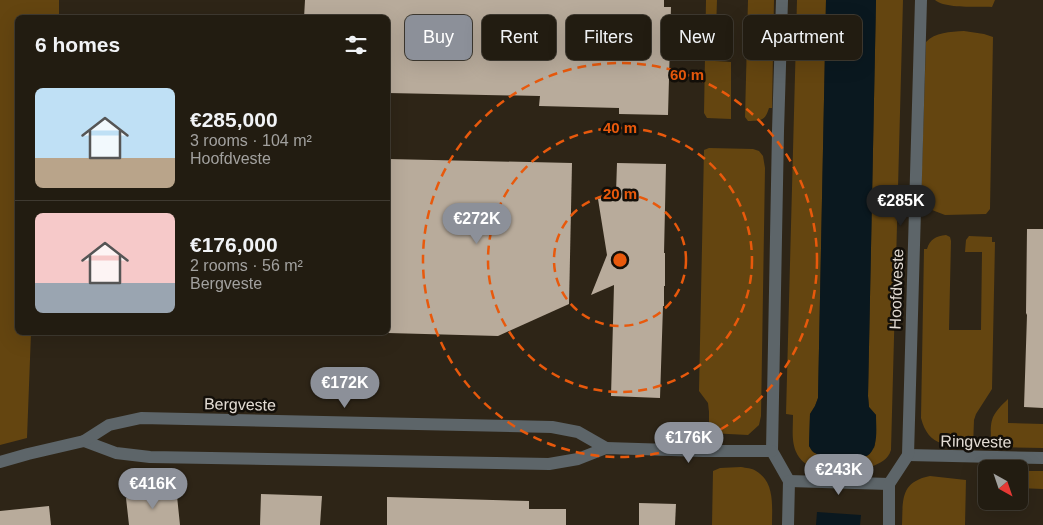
<!DOCTYPE html>
<html lang="en">
<head>
<meta charset="utf-8">
<style>
	body { margin:0; font-family:Arial,sans-serif; background:#2e291f; color:#f1f3f6; height:100vh; display:flex; flex-direction:column; font-size:19px; white-space:nowrap }
	* { box-sizing:border-box; margin:0 }
	p { font-size:16px; color:#a2a19f }
	.icon { flex:none; width:28px; height:28px; fill:none; stroke:currentColor; stroke-width:2; stroke-linecap:round; stroke-linejoin:round }
	.map { position:relative; flex:1; overflow:hidden }
	.details { position:absolute; left:15px; top:15px; width:375px; height:320px; display:flex; flex-direction:column; background:#221c11; border-radius:8px; box-shadow:0 5px 20px #0002,0 0 0 1px #3f3a31 }
	.details>* { flex:none }
	.hud { position:absolute; left:405px; top:15px; width:475px; height:45px; display:flex; gap:10px }
	.needle { width:32px; rotate:140deg }
	.buttons { position:absolute; left:978px; top:460px; display:grid; gap:10px }
	.buttons a { display:grid; place-items:center; width:50px; height:50px; border-radius:8px; background:#221c11; box-shadow:0 5px 20px #0002,0 0 0 1px #3f3a31; font-size:25px }
	.price { position:absolute; translate:-50% -42px; padding:0 11px; border-radius:18px; background:#8c9099; color:#fff; font-size:16px; line-height:32px; filter:drop-shadow(0 1px 2px #0008) }
	.price::after { content:''; position:absolute; left:50%; top:30px; width:15px; height:11px; margin-left:-8px; background:inherit; clip-path:polygon(0 0,100% 0,50% 100%) }
	.price.selected { background:#222; color:#fff }
	ul { padding:0; list-style:none }
	li { display:flex; align-items:center; gap:15px; height:125px; padding:0 20px }
	li+li { border-top:1px solid #3f3a31 }
	li span { display:grid; place-items:center; flex:none; width:140px; height:100px; border-radius:8px; color:#555 }
	li>.icon { margin-inline-start:auto }
	span .icon { width:60px; height:60px; fill:#fffc; stroke-width:1 }
	li b { font-size:21px }
	h2 { display:flex; justify-content:space-between; align-items:center; height:60px; padding:0 20px; font-size:21px }
	.pill { padding:0 18px; border-radius:8px; background:#221c11; box-shadow:0 5px 20px #0002,0 0 0 1px #3f3a31; font-size:18px; line-height:45px }
	.pill.selected { background:#8c9099; color:#fff }
	.map>svg:first-child { display:block }
</style>
</head>
<body>
<div class="map">
<svg width="1043" height="525" viewBox="0 0 1043 525">
	<rect width="100%" height="100%" fill="#2e2517"/>
	<g fill="#644510">
		<polygon points="0,0 59,0 59,17 18,18 18,332 31,333 27,438 0,445"/>
		<polygon points="706,0 717,0 715,61 731,62 731,119 707,118 704,113"/>
		<path d="M 748,0 L 774,0 L 772,108 L 769,108 C 765,121 761,121 748,121 L 745,117 Z"/>
		<path d="M 797,0 L 826,0 L 818,398 L 815,406 L 810,414 L 809,446 L 814,453 L 874,448 L 875,445 L 876,415 L 869,407 L 868,396 L 876,0 L 903,0 L 891,450 C 888,460 880,463 871,467 L 809,466 C 789,454 793,434 793,415 L 786,414 Z"/>
		<path d="M 935,0 L 995,0 L 992,7 C 976,6 946,9 935,0 Z"/>
		<path d="M 964,31 L 984,34 L 993,37 L 990,209 L 986,214 L 945,215 L 932,210 L 921,198 L 926,42 C 935,32 950,32 964,31 Z"/>
		<polygon points="709,148 753,149 759,151 763,156 765,168 761,416 759,425 748,435 709,433 709,412 708,403 699,391 704,150"/>
		<path d="M 946,235 L 950,237 L 951,241 L 949,330 L 981,330 L 982,252 L 965,252 L 966,240 L 969,236 L 992,237 L 992,242 L 995,242 L 992,389 L 976,414 L 974,420 L 973,447 C 949,446 928,447 921,418 L 924,249 L 927,249 C 930,239 936,236 946,235 Z"/>
		<path d="M 1008,399 L 1008,423 L 1043,424 L 1043,448 L 991,447 C 991,421 988,418 1008,399 Z"/>
		<path d="M 741,467 C 746,468 752,468 756,471 C 775,482 772,506 772,525 L 712,525 L 713,471 L 720,468 Z"/>
		<polygon points="1019,471 1043,471 1043,489 1019,488"/>
		<path d="M 930,476 L 966,480 L 965,525 L 902,525 C 903,500 900,482 930,476 Z"/>
	</g>
	<g fill="#0a181f">
		<path d="M 826,0 L 876,0 L 868,396 L 869,407 L 876,415 C 876,428 879,448 867,456 L 818,455 L 812,451 L 809,446 L 810,414 L 815,406 L 818,398 Z"/>
		<polygon points="817,512 861,515 860,525 816,525"/>
	</g>
	<g fill="#b8ab9b">
		<polygon points="305,0 664,0 664,7 671,7 668,115 619,114 619,108 539,106 540,96 388,93 388,18 304,18"/>
		<polygon points="388,159 572,163 569,304 498,336 388,333"/>
		<polygon points="617,163 666,164 664,253 665,253 665,286 664,286 664,306 663,306 660,398 611,396 614,285 591,295 607,255 598,199 616,193"/>
		<polygon points="1027,229 1043,229 1043,408 1024,407 1027,315 1026,313"/>
		<polygon points="170,493 171,497 177,496 180,525 129,525 126,498"/>
		<polygon points="261,494 322,496 320,525 260,525"/>
		<polygon points="387,497 529,501 529,509 566,509 566,525 387,525"/>
		<polygon points="639,503 676,504 675,525 639,525"/>
		<polygon points="49,506 51,525 0,525 0,511"/>
	</g>
	<g fill="none" stroke-linecap="round" stroke-linejoin="round">
		<g stroke="#5d6569" stroke-width="12">
			<polyline points="782,0 778,131 772,451 789,481 788,525"/>
			<polyline points="84,441 116,453 150,457 549,464 578,459 606,448 703,451 772,451"/>
			<polyline points="908,455 1043,458"/>
			<polyline points="0,462 28,454 84,441 109,425 141,418 552,427 578,432 606,448"/>
			<polyline points="789,481 889,484"/>
			<polyline points="889,525 889,484 908,455 921,0"/>
		</g>
	</g>
	<g fill="none" stroke="#e8590c" stroke-width="2.5" stroke-dasharray="9 6">
		<circle cx="620" cy="260" r="66"/>
		<circle cx="620" cy="260" r="132"/>
		<circle cx="620" cy="260" r="197"/>
	</g>
	<g text-anchor="middle" stroke-width="5" stroke-linejoin="round" paint-order="stroke">
		<g font-size="16" fill="#e3dcd4" stroke="#130f09">
			<text transform="translate(896 289) rotate(-88)" y="6">Hoofdveste</text>
			<text transform="translate(240 404) rotate(1)" y="6">Bergveste</text>
			<text transform="translate(976 441) rotate(1)" y="6">Ringveste</text>
		</g>
	</g>
	<circle cx="620" cy="260" r="8" fill="#e8590c" stroke="#130f09" stroke-width="2.5"/>
	<g font-size="15" text-anchor="middle" font-weight="bold" fill="#e8590c" stroke="#130f09" stroke-width="5" stroke-linejoin="round" paint-order="stroke">
		<text x="687" y="80">60 m</text>
		<text x="620" y="133">40 m</text>
		<text x="620" y="199">20 m</text>
	</g>
</svg>
<div class="buttons">
<a><svg class="needle" viewBox="-14 -14 28 28"><path d="M0-13l5 13h-10z" fill="#e53935"/><path d="M0 13l5-13h-10z" fill="#a2a19f"/></svg></a>
</div>
<b class="price selected" style="left:901px;top:227px">€285K</b>
<b class="price" style="left:477px;top:245px">€272K</b>
<b class="price" style="left:345px;top:409px">€172K</b>
<b class="price" style="left:689px;top:464px">€176K</b>
<b class="price" style="left:839px;top:496px">€243K</b>
<b class="price" style="left:153px;top:510px">€416K</b>
<div class="hud">
<a class="pill selected">Buy</a>
<a class="pill">Rent</a>
<a class="pill">Filters</a>
<a class="pill">New</a>
<a class="pill">Apartment</a>
</div>
<section class="details">
<h2>6 homes<svg class="icon" aria-label="filters" viewBox="0 0 24 24"><path d="M4 7h16M4 17h16"/><circle cx="9" cy="7" r="2"/><circle cx="15" cy="17" r="2"/></svg></h2>
<ul>
<li><span style="background:linear-gradient(#bfe0f5 70%,#b9a48a 0)"><svg class="icon" aria-label="home" viewBox="0 0 24 24"><path d="M3 11l9-7 9 7M6 9v11h12V9"/></svg></span><div><b>€285,000</b><p>3 rooms · 104 m²</p><p>Hoofdveste</p></div></li>
<li><span style="background:linear-gradient(#f6c9c9 70%,#9aa5b1 0)"><svg class="icon" aria-label="home" viewBox="0 0 24 24"><path d="M3 11l9-7 9 7M6 9v11h12V9"/></svg></span><div><b>€176,000</b><p>2 rooms · 56 m²</p><p>Bergveste</p></div></li>
</ul>
</section>
</div>
</body>
</html>
